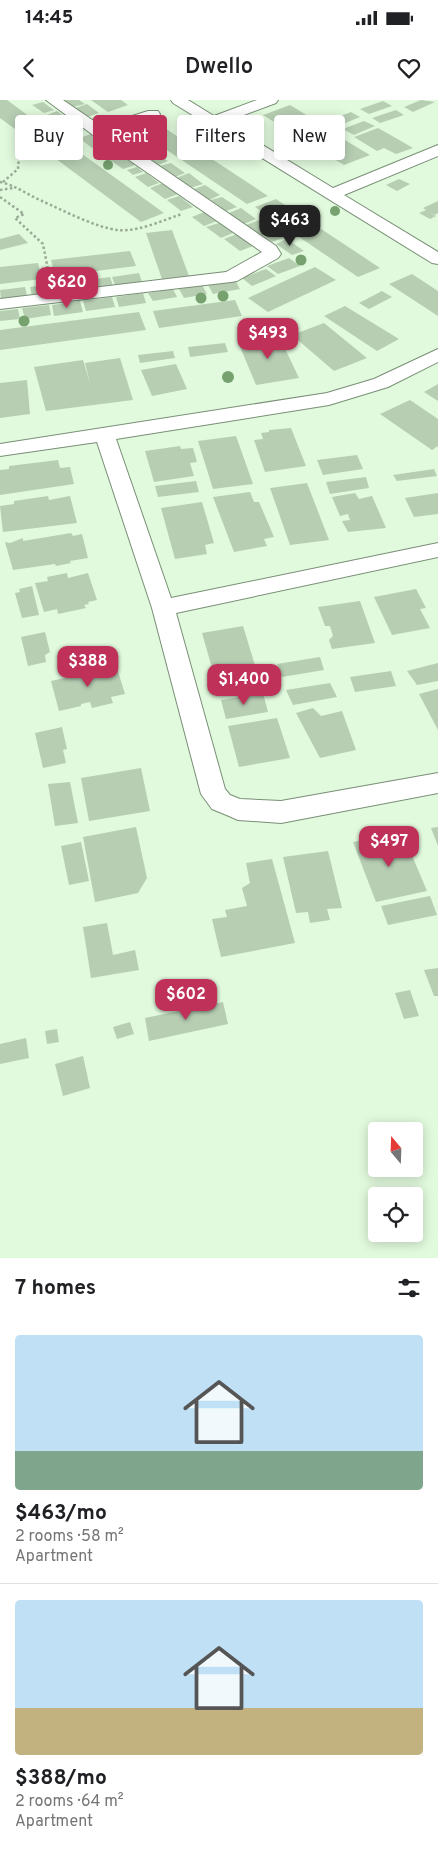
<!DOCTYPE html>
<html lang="en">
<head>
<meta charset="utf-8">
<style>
	body { margin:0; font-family:Overpass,sans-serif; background:#f2f2f2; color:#202124; height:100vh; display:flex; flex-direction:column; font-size:19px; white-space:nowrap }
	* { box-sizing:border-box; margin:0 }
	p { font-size:16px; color:#757577 }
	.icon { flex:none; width:28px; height:28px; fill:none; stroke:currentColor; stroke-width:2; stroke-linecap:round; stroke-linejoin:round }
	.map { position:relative; height:1158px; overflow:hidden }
	.side { display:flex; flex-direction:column; background:#fff; flex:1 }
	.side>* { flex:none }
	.hud { position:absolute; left:15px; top:15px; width:409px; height:45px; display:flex; gap:10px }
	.needle { width:32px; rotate:341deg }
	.fabs { position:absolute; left:368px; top:1022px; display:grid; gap:10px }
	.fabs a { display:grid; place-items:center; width:55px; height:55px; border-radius:5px; background:#fff; box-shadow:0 2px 12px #0003; font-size:25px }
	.price { position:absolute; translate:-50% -42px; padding:0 11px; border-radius:10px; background:#c03159; color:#fff; font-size:16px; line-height:32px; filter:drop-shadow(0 1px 2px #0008) }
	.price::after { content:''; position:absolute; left:50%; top:30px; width:15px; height:11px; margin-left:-8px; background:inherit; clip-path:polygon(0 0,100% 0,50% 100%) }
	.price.on { background:#222; color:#fff }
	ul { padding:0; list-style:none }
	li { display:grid; align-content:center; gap:10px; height:265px; padding:0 15px }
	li+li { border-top:1px solid #e0e0e0 }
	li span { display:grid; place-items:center; height:155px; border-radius:5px; color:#555 }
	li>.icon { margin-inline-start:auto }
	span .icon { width:90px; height:90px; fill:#fffc; stroke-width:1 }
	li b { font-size:21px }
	h2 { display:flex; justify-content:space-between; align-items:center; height:60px; padding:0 15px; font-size:21px }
	.tag { padding:0 18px; border-radius:5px; background:#fff; box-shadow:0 2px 12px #0003; font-size:18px; line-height:45px }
	.tag.on { background:#c03159; color:#fff }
	.status { display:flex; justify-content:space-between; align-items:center; height:35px; padding:0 25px; background:#fff; direction:ltr }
	.status svg { height:14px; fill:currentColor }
	header { display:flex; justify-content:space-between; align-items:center; height:65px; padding:0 15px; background:#fff; font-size:22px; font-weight:600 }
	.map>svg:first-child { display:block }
</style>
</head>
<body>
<div class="status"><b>14:45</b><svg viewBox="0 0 49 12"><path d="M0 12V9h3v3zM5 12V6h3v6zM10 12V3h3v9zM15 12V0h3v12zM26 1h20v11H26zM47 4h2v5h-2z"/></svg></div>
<header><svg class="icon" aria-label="back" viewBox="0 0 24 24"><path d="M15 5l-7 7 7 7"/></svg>Dwello<svg class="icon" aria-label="heart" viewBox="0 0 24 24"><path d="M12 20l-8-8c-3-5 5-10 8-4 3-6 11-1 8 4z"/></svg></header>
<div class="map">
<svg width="438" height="1158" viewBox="0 0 438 1158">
	<rect width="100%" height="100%" fill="#e1f9dd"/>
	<g fill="#b7ceb3">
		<polygon points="0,0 7,0 60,39 38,46 0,18"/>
		<polygon points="63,0 79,0 85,4 73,7"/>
		<polygon points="91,0 121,0 128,5 108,12"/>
		<polygon points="421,0 435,2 413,12 404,7"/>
		<polygon points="383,1 392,6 369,14 360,9"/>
		<polygon points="43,2 54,10 44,13 32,5"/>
		<polygon points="87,4 99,13 87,17 75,8"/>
		<polygon points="290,5 331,30 303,40 263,15"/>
		<polygon points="396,10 404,15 380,23 372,18"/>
		<polygon points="57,11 69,20 58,23 47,15"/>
		<polygon points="351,12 360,17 338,26 329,20"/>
		<polygon points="101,15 109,21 99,24 91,19"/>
		<polygon points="72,21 84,31 73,34 60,25"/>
		<polygon points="154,21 268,96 247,104 134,28"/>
		<polygon points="364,21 375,26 354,35 343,29"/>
		<polygon points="378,28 401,41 413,48 396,54 384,48 377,51 354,37"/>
		<polygon points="123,29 137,40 125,43 111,33"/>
		<polygon points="333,33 370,55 344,65 308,43"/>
		<polygon points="91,34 104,44 92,48 79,38"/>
		<polygon points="138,41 152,50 141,54 127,44"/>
		<polygon points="67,43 164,113 141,122 44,50"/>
		<polygon points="106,45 119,54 108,58 95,49"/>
		<polygon points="154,51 168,61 158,65 144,55"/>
		<polygon points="122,56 135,65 123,69 110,60"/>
		<polygon points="171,63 185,73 175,77 160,66"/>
		<polygon points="137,67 143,72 133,75 127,70"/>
		<polygon points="146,73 159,83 148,87 135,77"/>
		<polygon points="189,73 203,84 190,88 176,78"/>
		<polygon points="399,79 410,84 397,91 386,85"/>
		<polygon points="163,83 178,94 165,99 150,88"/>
		<polygon points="205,85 220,95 209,100 194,89"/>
		<polygon points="179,96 193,107 181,111 167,100"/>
		<polygon points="222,97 237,107 226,111 211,100"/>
		<polygon points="276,99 380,168 358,177 255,107"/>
		<polygon points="438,101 438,113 435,115 428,112 436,116 430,119 419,113 426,110 423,108"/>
		<polygon points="241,108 256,119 244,124 229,113"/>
		<polygon points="204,112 217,121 204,126 192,117"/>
		<polygon points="259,120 273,131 261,136 246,125"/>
		<polygon points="219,123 233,133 221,138 206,127"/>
		<polygon points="172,130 189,176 162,179 146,133"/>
		<polygon points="276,133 283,138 272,142 265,137"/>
		<polygon points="19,134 28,143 0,150 0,139"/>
		<polygon points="237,134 253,146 240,151 224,139"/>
		<polygon points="287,139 304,151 292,155 276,144"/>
		<polygon points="130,151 136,166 55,176 51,160"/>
		<polygon points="289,158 300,166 278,174 267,166"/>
		<polygon points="38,163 42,179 0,184 0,167"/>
		<polygon points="315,167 336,180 268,212 248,198"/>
		<polygon points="266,169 276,176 252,186 242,178"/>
		<polygon points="139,173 142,182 115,185 112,177"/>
		<polygon points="412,174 438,191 438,216 389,184"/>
		<polygon points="110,177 113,186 84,190 81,181"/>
		<polygon points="235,180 240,189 213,194 208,185"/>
		<polygon points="79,181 82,190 59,193 57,184"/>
		<polygon points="44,185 46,194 32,196 30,187"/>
		<polygon points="202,185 207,194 184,198 179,189"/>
		<polygon points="25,187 27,196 1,200 0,190"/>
		<polygon points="173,189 177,197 153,201 148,193"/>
		<polygon points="382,191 392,197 369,209 359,203"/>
		<polygon points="143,193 146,203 119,207 116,197"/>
		<polygon points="112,197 115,207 86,211 83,201"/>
		<polygon points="235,200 242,216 159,228 153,211"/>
		<polygon points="80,201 83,212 54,216 52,205"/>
		<polygon points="49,205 51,215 25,219 22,208"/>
		<polygon points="345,206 399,239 377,251 324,216"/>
		<polygon points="18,209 20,219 0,221 0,211"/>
		<polygon points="139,212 146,230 0,250 0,230"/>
		<polygon points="324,223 367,258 334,271 292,235"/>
		<polygon points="279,236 299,278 256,285 238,242"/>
		<polygon points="225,243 228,252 190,257 188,247"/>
		<polygon points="173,251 175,258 140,263 138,255"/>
		<polygon points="120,258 133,300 46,311 34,267 83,260 90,283 85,263"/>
		<polygon points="176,264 187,289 152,296 141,270"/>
		<polygon points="27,280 30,314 0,318 0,283"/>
		<polygon points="438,284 438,301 424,292"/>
		<polygon points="410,300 438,319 438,346 432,350 380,314"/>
		<polygon points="291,328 306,366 265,372 254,340 263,339 261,333 269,332 269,330"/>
		<polygon points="236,336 253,384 213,389 198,341"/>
		<polygon points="180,346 181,349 193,348 197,362 190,363 194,376 154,382 145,351"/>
		<polygon points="357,355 363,369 323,375 317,360"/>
		<polygon points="58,360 60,368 70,367 74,384 0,395 0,370 9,369 9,366"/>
		<polygon points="434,369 437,376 397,381 393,375"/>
		<polygon points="366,377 369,388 330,394 326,382"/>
		<polygon points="196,381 199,392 158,397 155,386"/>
		<polygon points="307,383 329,440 290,445 270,388"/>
		<polygon points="250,392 254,402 259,402 274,437 264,439 267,446 234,452 213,397"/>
		<polygon points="355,393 359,399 372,396 386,428 348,432 342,421 350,420 348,414 340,416 332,397"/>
		<polygon points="438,393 438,414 414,417 405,398"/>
		<polygon points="48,396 49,400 70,396 77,423 3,432 0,406 14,404 14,401"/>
		<polygon points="202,402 214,443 205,445 207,454 175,459 161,408"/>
		<polygon points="71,433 73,436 82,434 88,458 70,461 71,463 56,466 55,464 13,470 5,442 10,443 23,438 23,441"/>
		<polygon points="67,473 68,478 88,473 97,500 88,502 89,504 84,505 86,508 58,514 57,509 44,512 35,483 48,481 47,477"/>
		<polygon points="32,486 39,515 22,518 15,493 20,492 19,489"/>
		<polygon points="416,489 426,508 420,509 430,528 392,535 374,497"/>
		<polygon points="360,501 375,543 332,549 329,540 333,536 330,526 325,526 318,507"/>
		<polygon points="243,526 258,575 216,582 202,533"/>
		<polygon points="45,532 50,552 45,555 46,562 28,566 21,537"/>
		<polygon points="320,557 324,570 282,577 277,564"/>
		<polygon points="438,563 438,581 417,585 407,571"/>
		<polygon points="107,565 108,569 117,568 125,594 111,597 113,603 92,608 90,602 81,604 81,606 59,611 51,581 82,574 81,571"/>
		<polygon points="391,571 396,586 355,592 350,577"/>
		<polygon points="330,583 337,597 293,605 286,590"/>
		<polygon points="438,589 438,630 419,594"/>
		<polygon points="263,593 268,612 226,619 221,600"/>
		<polygon points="313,608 321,616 342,611 356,650 320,658 296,613"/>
		<polygon points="277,618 290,658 239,667 228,626"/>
		<polygon points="62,627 67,649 63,650 66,663 43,668 35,633"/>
		<polygon points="141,668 150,711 89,721 81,678"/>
		<polygon points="70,682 78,723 55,726 48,684"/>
		<polygon points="136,727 147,778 138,793 95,802 83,737"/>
		<polygon points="438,727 438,746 431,728"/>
		<polygon points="386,735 390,742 405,739 427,791 376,802 353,742"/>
		<polygon points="81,742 89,781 69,785 61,746"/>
		<polygon points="328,751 342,808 327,809 330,820 310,823 308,812 296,813 283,757"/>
		<polygon points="272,759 295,843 221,857 212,819 227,817 225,810 247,806 242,788 250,783 246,763"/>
		<polygon points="430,796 437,815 388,825 381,806"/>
		<polygon points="107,823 113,855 135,850 139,870 91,878 83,827"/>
		<polygon points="438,868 438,896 434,896 424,870"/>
		<polygon points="410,890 419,916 404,919 395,893"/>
		<polygon points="223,902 228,924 149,941 145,918"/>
		<polygon points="130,922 134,934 117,939 113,927"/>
		<polygon points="57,929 59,942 47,944 45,931"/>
		<polygon points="26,938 29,958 0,964 0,944"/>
		<polygon points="83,956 90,988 63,996 55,964"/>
	</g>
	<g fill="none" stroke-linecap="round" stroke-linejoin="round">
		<g stroke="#798f76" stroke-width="2">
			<g id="minor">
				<polygon points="46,0 63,0 101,26 148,11 158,11 160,14 158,17 111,33 276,146 281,154 278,158 237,181 231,182 0,209 0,199 226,172 262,152 93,35"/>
				<polygon points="171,0 188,0 214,16 257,0 278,0 276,3 225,22 333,88 438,45 438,56 344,95 438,152 438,164 432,163 173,3"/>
				<polygon points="438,249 438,262 388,287 329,305 116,339 171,498 438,443 438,457 176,513 225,689 230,695 240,699 281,701 438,673 438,693 281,723 238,720 229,716 212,709 201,694 152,508 97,342 0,356 0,344 327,293 374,279"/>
			</g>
		</g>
		<g stroke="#99ab96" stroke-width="2.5" stroke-dasharray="2.5 2.5" stroke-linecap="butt">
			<path d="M 0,82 C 15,85 28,95 42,101 C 62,110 97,128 118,130 C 139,132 163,120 182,114"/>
			<polyline points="3,82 18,69 19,56 71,38"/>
			<polyline points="0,90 13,88"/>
			<polyline points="0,97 24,114 15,118 43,144 50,180"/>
		</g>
		<use href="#minor" fill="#fff" fill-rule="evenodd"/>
	</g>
	<g fill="#77a270">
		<circle cx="108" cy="65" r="5"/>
		<circle cx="335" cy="111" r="5"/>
		<circle cx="301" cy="160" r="5.5"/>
		<circle cx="223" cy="196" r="5.5"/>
		<circle cx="201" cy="198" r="5.5"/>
		<circle cx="24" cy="221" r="5.5"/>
		<circle cx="228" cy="277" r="6"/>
	</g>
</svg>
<div class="fabs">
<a><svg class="needle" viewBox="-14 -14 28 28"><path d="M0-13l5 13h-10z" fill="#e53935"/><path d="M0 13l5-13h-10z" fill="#757577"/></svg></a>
<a><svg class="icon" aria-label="locate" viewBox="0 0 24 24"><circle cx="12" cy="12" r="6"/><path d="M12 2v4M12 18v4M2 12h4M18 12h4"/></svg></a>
</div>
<b class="price on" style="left:290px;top:147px">$463</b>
<b class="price" style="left:67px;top:209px">$620</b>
<b class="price" style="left:268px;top:260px">$493</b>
<b class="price" style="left:88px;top:588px">$388</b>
<b class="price" style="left:244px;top:606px">$1,400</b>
<b class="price" style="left:389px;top:768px">$497</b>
<b class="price" style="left:186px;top:921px">$602</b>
<div class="hud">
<a class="tag">Buy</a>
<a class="tag on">Rent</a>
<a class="tag">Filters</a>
<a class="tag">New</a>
</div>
</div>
<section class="side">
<h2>7 homes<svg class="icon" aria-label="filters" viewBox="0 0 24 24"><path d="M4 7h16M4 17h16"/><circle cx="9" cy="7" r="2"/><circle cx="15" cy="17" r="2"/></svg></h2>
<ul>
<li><span style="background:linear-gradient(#bfe0f5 75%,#7fa58c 0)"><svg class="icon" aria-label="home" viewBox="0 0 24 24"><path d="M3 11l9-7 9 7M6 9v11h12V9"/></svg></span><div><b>$463/mo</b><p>2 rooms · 58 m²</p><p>Apartment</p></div></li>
<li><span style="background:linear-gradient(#bfe0f5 70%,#c2b280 0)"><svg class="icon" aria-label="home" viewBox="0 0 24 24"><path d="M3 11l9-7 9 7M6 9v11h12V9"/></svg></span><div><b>$388/mo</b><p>2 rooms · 64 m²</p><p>Apartment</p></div></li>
</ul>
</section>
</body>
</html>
